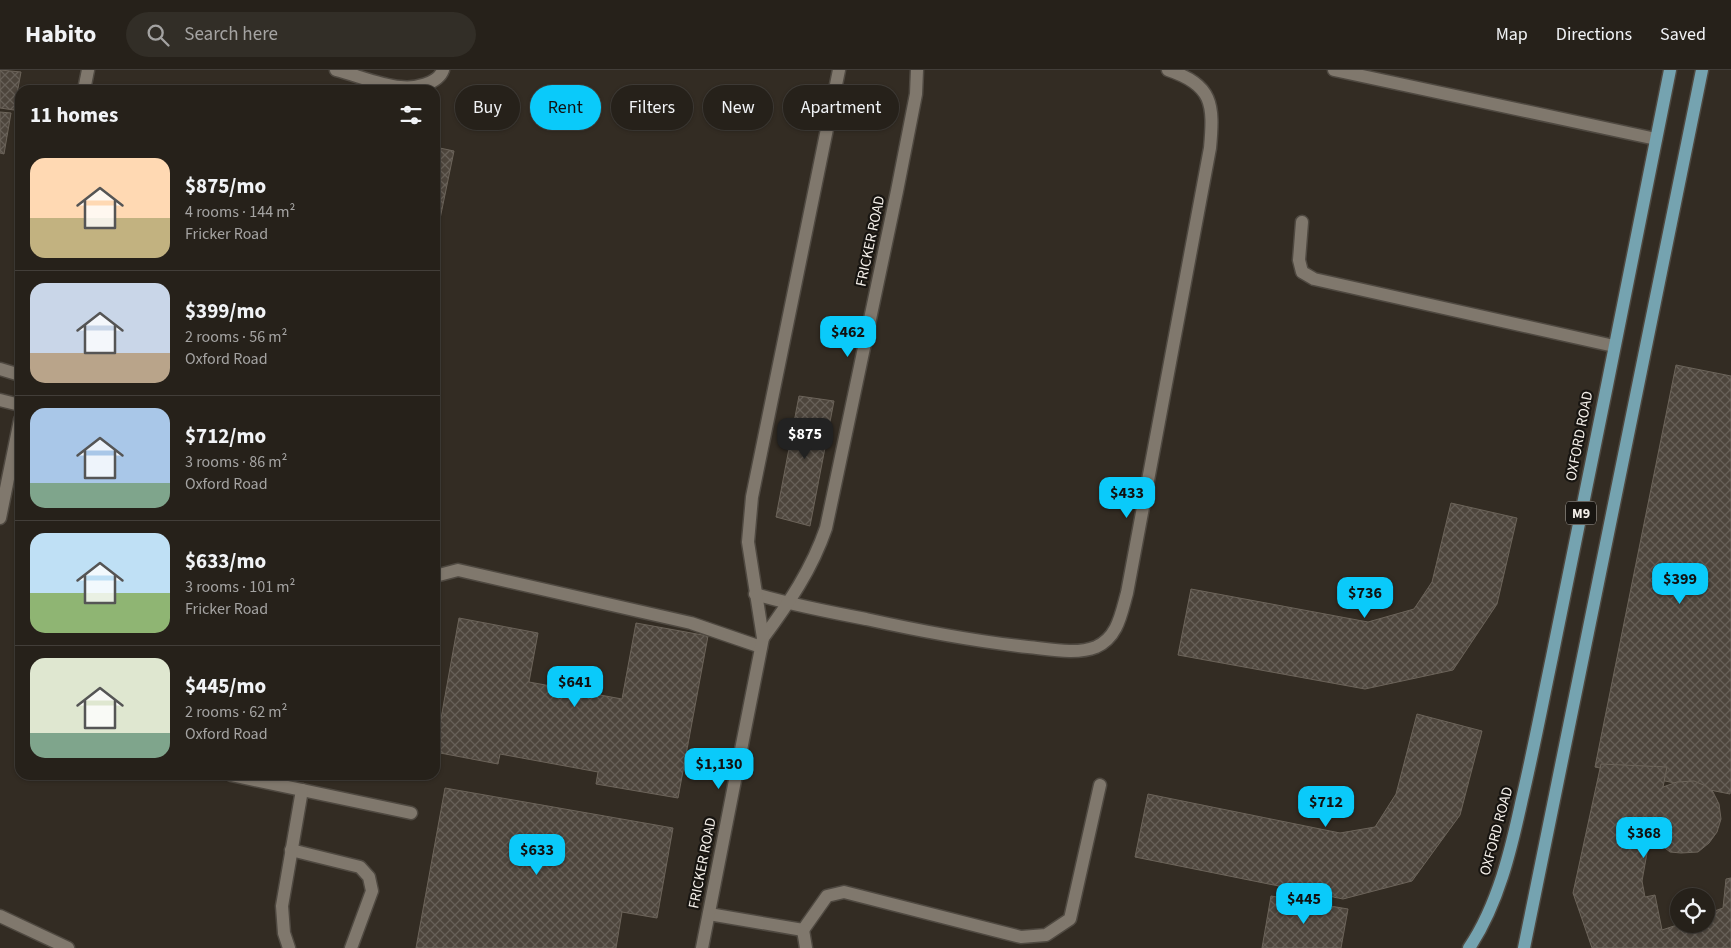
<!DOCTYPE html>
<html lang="en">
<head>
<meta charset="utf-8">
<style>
	body { margin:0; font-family:"Source Sans 3",sans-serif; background:#322e27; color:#f1f3f6; height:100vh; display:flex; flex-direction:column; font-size:19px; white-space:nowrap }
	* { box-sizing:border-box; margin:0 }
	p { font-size:16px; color:#a4a3a2 }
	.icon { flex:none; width:28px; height:28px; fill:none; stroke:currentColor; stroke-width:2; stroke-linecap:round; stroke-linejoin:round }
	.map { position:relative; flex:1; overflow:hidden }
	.details { position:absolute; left:15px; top:15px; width:425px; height:695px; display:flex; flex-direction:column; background:#26211a; border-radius:15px; box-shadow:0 1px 4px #0004,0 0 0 1px #423e39 }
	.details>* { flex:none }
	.banner { position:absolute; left:455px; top:15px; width:475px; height:45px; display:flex; gap:10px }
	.fabs { position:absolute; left:1670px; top:818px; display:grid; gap:10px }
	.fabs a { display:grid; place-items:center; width:45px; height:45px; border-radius:50%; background:#26211a; box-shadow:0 1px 4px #0004,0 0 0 1px #423e39; font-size:25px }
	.price { position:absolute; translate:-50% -42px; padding:0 11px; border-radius:10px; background:#0acafa; color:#111; font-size:16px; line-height:32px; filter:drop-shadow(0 1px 2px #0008) }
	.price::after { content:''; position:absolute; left:50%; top:30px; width:15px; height:11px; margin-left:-8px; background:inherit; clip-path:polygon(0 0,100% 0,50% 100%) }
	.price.current { background:#222; color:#fff }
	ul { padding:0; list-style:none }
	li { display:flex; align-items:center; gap:15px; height:125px; padding:0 15px }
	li+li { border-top:1px solid #423e39 }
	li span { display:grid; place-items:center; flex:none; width:140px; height:100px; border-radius:15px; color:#555 }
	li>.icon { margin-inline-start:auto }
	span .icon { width:60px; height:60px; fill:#fffc; stroke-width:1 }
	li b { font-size:21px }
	h2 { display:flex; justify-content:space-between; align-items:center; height:60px; padding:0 15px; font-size:21px }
	.tag { padding:0 18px; border-radius:22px; background:#26211a; box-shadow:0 1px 4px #0004,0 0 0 1px #423e39; font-size:18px; line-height:45px }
	.tag.current { background:#0acafa; color:#111 }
	header { display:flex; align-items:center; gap:30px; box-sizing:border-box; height:70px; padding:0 25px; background:#26211a; border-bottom:1px solid #423e39 }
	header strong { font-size:24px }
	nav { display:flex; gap:28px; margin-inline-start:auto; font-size:18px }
	.search { width:350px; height:45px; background:#322e27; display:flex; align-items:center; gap:12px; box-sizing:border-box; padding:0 18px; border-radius:28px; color:#a4a3a2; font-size:19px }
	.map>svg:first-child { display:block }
</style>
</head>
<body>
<header>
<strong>Habito</strong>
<div class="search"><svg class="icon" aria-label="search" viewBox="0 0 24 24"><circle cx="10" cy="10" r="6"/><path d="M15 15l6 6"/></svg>Search here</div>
<nav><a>Map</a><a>Directions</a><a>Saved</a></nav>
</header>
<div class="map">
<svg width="1731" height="878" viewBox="0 0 1731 878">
	<defs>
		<pattern id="building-cross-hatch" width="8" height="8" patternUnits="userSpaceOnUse" patternTransform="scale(1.25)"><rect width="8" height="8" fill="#4d453c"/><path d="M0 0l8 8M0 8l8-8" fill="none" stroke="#676058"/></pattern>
	</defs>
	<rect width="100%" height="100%" fill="#332c23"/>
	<g fill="url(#building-cross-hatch)" stroke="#6c645a">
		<polygon points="0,0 21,2 14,40 0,38"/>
		<polygon points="0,42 11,43 4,84 0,83"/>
		<polygon points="435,77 454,81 435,173"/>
		<polygon points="1676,295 1731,306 1731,717 1730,724 1595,697"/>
		<polygon points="799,326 834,331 810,456 776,447"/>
		<polygon points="1451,433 1517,448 1497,534 1453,600 1365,619 1178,585 1191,519 1368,552 1414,539 1432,512"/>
		<polygon points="459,548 538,563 529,612 622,629 636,553 708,566 678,728 596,714 598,702 500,684 498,694 435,682"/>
		<polygon points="1417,644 1482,661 1460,745 1412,811 1343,829 1135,787 1148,724 1340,763 1375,757 1396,724"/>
		<polygon points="1601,694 1667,697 1663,717 1677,712 1694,711 1706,716 1713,722 1719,734 1721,749 1717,762 1709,773 1698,782 1681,783 1670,782 1650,766 1642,811 1645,827 1655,825 1662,860 1680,854 1706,854 1706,844 1723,838 1726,809 1731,808 1731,878 1592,878 1573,823"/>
		<polygon points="445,718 673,758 657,848 622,842 616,878 416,878"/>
		<polygon points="1271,826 1348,839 1341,878 1262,878"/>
	</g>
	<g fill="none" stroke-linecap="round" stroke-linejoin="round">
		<g stroke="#4f4941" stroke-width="15">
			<g id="service">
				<path d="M 336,0 C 356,5 379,15 400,17 C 414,19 438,14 443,0"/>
				<polyline points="1334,0 1656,69"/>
				<polyline points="1302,152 1299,190 1302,202 1314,209 1614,276"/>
				<polyline points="435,506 458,500 691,553 761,577"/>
				<polyline points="231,705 411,743"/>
				<polyline points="291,780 360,797 369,807 372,821 351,878"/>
				<polyline points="709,844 803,860 827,826 844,822 1021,867 1046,865 1070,849 1100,715"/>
				<polyline points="803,860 806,878"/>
				<polyline points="289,878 284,863 282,836 302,720"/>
			</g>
		</g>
		<g stroke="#4f4941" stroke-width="15">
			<g id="minor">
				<polyline points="84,20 88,0"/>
				<polyline points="0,299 20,305"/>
				<polyline points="0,330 20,335"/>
				<polyline points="0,448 20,350"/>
				<path d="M 755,524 C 792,535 829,542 866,549 C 920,561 973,571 1028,577 C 1049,579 1076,585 1096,577 C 1118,567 1121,544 1127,523 L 1210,78 C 1214,34 1213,15 1168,0"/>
				<path d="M 763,568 C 789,533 812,499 826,458 L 897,121 L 916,24 L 917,0"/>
				<polyline points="0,846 68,878"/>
				<polyline points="702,878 763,568 748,472 752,427 839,0"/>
			</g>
		</g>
		<g stroke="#4f4941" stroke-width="15">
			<g id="primary">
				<path d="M 1469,878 C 1498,835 1511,780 1522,729 C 1533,682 1542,635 1552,587 C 1593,392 1630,195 1670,0"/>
				<polyline points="1524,878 1702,0"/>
			</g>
		</g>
		<use href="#service" stroke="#80786d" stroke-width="12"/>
		<use href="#minor" stroke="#80786d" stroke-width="12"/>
		<use href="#primary" stroke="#75a3b0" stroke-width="12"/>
	</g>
	<g text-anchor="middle" stroke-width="4.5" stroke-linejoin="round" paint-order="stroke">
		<rect fill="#181511" stroke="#b3aea9" stroke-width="1" x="1566" y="431.5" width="30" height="23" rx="4"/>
		<g font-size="14" font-weight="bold" fill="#f5f0ea">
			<text x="1581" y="448">M9</text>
		</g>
		<g font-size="15" fill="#f5f0ea" stroke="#181511">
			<text transform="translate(870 171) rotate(-78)" y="5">FRICKER ROAD</text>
			<text transform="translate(1579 366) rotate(-79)" y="5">OXFORD ROAD</text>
			<text transform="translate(1496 761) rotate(-75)" y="5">OXFORD ROAD</text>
			<text transform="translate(702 793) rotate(-79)" y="5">FRICKER ROAD</text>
		</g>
	</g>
</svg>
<div class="fabs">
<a><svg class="icon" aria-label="locate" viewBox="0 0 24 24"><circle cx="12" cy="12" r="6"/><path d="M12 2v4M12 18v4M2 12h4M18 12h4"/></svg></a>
</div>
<b class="price" style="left:848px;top:288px">$462</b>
<b class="price current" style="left:805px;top:390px">$875</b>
<b class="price" style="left:1127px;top:449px">$433</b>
<b class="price" style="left:1680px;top:535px">$399</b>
<b class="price" style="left:1365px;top:549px">$736</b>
<b class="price" style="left:575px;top:638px">$641</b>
<b class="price" style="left:719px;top:720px">$1,130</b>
<b class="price" style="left:1326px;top:758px">$712</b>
<b class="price" style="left:1644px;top:789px">$368</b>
<b class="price" style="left:537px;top:806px">$633</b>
<b class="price" style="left:1304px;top:855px">$445</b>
<div class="banner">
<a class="tag">Buy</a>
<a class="tag current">Rent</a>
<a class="tag">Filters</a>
<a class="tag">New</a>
<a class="tag">Apartment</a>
</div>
<section class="details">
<h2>11 homes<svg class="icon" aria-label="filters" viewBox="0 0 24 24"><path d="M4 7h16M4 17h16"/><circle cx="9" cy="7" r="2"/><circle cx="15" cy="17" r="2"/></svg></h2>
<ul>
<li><span style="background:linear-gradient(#ffd9b3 60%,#c2b280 0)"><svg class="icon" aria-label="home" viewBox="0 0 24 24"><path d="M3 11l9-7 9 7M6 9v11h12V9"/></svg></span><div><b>$875/mo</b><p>4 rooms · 144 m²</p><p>Fricker Road</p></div></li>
<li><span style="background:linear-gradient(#c9d6e8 70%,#b9a48a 0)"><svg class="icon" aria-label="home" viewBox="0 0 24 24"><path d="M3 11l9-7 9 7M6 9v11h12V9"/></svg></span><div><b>$399/mo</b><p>2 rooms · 56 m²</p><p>Oxford Road</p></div></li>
<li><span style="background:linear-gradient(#a9c7e8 75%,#7fa58c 0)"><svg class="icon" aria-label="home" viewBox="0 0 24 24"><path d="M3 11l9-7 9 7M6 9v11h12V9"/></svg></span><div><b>$712/mo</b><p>3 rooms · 86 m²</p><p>Oxford Road</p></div></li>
<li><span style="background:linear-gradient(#bfe0f5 60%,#8fb573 0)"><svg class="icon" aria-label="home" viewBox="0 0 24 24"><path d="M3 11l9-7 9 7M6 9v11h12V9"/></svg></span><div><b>$633/mo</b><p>3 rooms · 101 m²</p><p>Fricker Road</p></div></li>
<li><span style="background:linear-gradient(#dfe7d0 75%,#7fa58c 0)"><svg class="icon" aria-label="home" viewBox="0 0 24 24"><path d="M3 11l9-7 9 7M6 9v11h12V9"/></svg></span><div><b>$445/mo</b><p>2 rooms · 62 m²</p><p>Oxford Road</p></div></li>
</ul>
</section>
</div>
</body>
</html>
